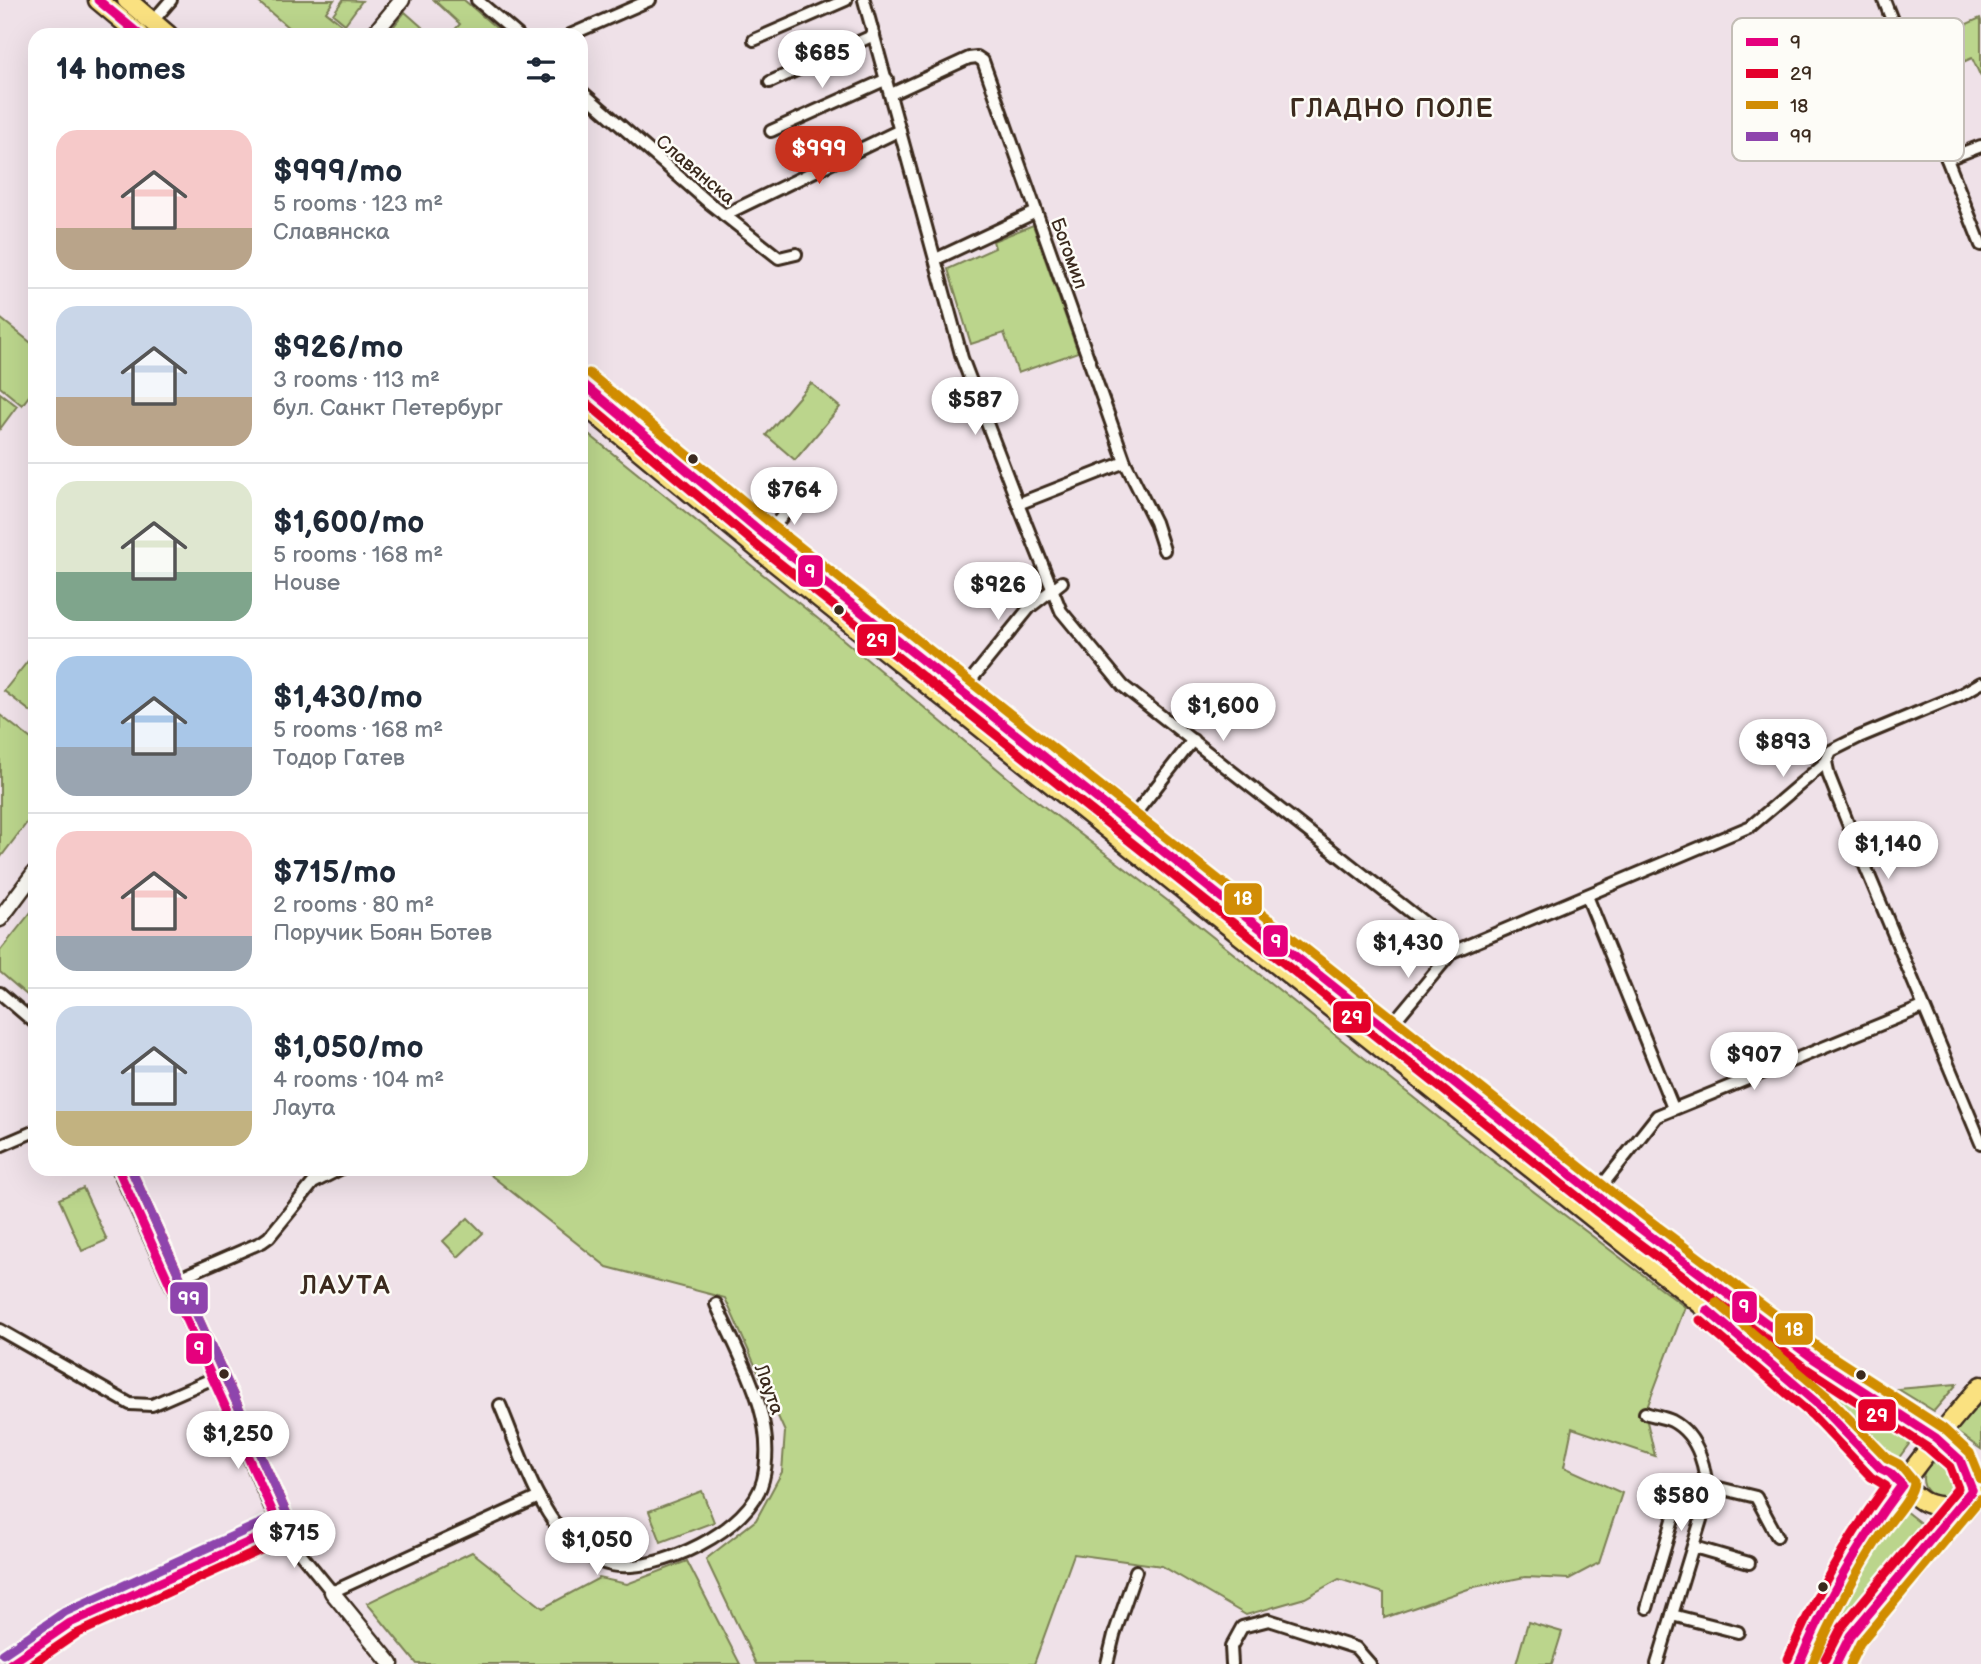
<!DOCTYPE html>
<html lang="en">
<head>
<meta charset="utf-8">
<style>
	body { margin:0; font-family:"Balsamiq Sans",sans-serif; background:#f2f2f3; color:#1f2937; height:100vh; display:flex; flex-direction:column; font-size:26px; white-space:nowrap }
	* { box-sizing:border-box; margin:0 }
	p { font-size:23px; color:#747a83 }
	.icon { flex:none; width:38px; height:38px; fill:none; stroke:currentColor; stroke-width:2; stroke-linecap:round; stroke-linejoin:round }
	.map { position:relative; flex:1; overflow:hidden }
	.drawer { position:absolute; left:28px; top:28px; width:560px; height:1148px; display:flex; flex-direction:column; background:#fff; border-radius:21px; box-shadow:0 7px 28px #0002 }
	.drawer>* { flex:none }
	.price { position:absolute; translate:-50% -60px; padding:0 16px; border-radius:24px; background:#fff; color:#222; font-size:23px; line-height:46px; filter:drop-shadow(0 2px 4px #0008) }
	.price::after { content:''; position:absolute; left:50%; top:42px; width:21px; height:16px; margin-left:-10px; background:inherit; clip-path:polygon(0 0,100% 0,50% 100%) }
	.price.active { background:#c8321e; color:#fff }
	ul { padding:0; list-style:none }
	li { display:flex; align-items:center; gap:21px; height:175px; padding:0 28px }
	li+li { border-top:2px solid #e0e1e3 }
	li span { display:grid; place-items:center; flex:none; width:196px; height:140px; border-radius:21px; color:#555 }
	li>.icon { margin-inline-start:auto }
	span .icon { width:84px; height:84px; fill:#fffc; stroke-width:1 }
	li b { font-size:30px }
	h2 { display:flex; justify-content:space-between; align-items:center; height:84px; padding:0 28px; font-size:30px }
	.map>svg:first-child { display:block }
</style>
</head>
<body>
<div class="map">
<svg width="1981" height="1664" viewBox="0 0 1981 1664">
	<rect width="100%" height="100%" fill="#efe1e8"/>
	<filter id="ink" filterUnits="userSpaceOnUse"><feTurbulence type="fractalNoise" baseFrequency=".0143" numOctaves="2"/><feDisplacementMap in="SourceGraphic" scale="14" xChannelSelector="R" yChannelSelector="G"/><feConvolveMatrix kernelMatrix="1 2 1 2 8 2 1 2 1" color-interpolation-filters="sRGB"/></filter>
	<g filter="url(#ink)">
		<g fill="#bbd58c" stroke="#7b8055" stroke-width="2">
			<polygon points="256,0 334,0 326,12 347,29 343,35 297,35"/>
			<polygon points="343,0 362,1 345,24 333,14"/>
			<polygon points="434,0 464,0 502,33 501,35 450,35 460,24"/>
			<polygon points="405,12 431,35 387,35"/>
			<polygon points="1980,18 1981,21 1981,77 1972,58 1961,63 1947,33"/>
			<polygon points="1033,225 1078,352 1018,373 1004,333 971,344 948,269 995,248 993,241"/>
			<polygon points="0,318 35,346 35,388 22,405 0,387"/>
			<polygon points="811,383 840,407 795,460 766,435"/>
			<polygon points="0,393 17,406 0,429"/>
			<polygon points="581,428 827,626 1025,792 1168,901 1474,1146 1685,1307 1645,1413 1655,1456 1572,1428 1564,1467 1622,1493 1599,1563 1569,1579 1525,1577 1474,1587 1384,1618 1384,1593 1339,1579 1305,1598 1246,1615 1162,1566 1074,1554 1034,1664 756,1664 706,1559 756,1520 782,1472 785,1432 725,1298 607,1267 483,1169 581,1169"/>
			<polygon points="35,652 35,715 4,691"/>
			<polygon points="0,715 35,742 35,812 0,858"/>
			<polygon points="35,907 35,1002 0,972 0,951"/>
			<polygon points="83,1188 107,1240 82,1251 59,1199"/>
			<polygon points="468,1218 483,1233 458,1257 443,1241"/>
			<path d="M 1730,1310 C 1789,1356 1853,1394 1918,1432 L 1892,1467 L 1807,1381 L 1728,1313 Z"/>
			<polygon points="1957,1384 1934,1411 1898,1389"/>
			<polygon points="1981,1403 1981,1449 1955,1431"/>
			<circle cx="1941" cy="1479" r="18"/>
			<polygon points="702,1491 714,1522 661,1542 649,1511"/>
			<polygon points="1900,1507 1929,1530 1845,1632 1827,1664 1811,1664 1818,1646"/>
			<polygon points="472,1552 543,1608 599,1578 627,1584 687,1561 740,1664 417,1664 367,1603"/>
			<polygon points="1528,1622 1562,1632 1552,1664 1516,1664"/>
		</g>
		<g fill="none" stroke-linecap="round" stroke-linejoin="round">
			<g stroke="#3b2a1e" stroke-width="16">
				<g id="minor">
					<polyline points="477,0 518,35"/>
					<polyline points="864,0 962,358 1018,504 1061,611 1123,686 1445,939 1452,952"/>
					<polyline points="1884,0 1981,245"/>
					<polyline points="152,22 171,0"/>
					<polyline points="570,35 650,0"/>
					<polyline points="754,40 846,0"/>
					<polyline points="770,82 874,35"/>
					<polyline points="581,91 708,202 779,258 796,254"/>
					<polyline points="891,94 969,58 977,57 983,61 1125,462 1155,522 1164,550"/>
					<polyline points="771,131 887,79"/>
					<polyline points="1947,159 1981,146"/>
					<polyline points="724,215 900,130"/>
					<polyline points="936,259 1036,212"/>
					<polyline points="1018,504 1125,462"/>
					<polyline points="763,540 797,498"/>
					<polyline points="1981,683 1960,695 1859,737 1831,751 1826,762 1829,776 1858,849 1981,1143"/>
					<polyline points="962,691 1030,607 1062,582"/>
					<polyline points="1128,823 1193,740"/>
					<polyline points="1587,896 1673,1108"/>
					<polyline points="0,993 35,1023"/>
					<polyline points="1388,1029 1452,952 1751,826 1826,762"/>
					<polyline points="0,1146 35,1131"/>
					<polyline points="118,1169 214,1378 280,1528 332,1592 539,1497"/>
					<polyline points="1596,1193 1657,1116 1923,1007"/>
					<polyline points="170,1282 262,1242 269,1237 313,1183 340,1169"/>
					<polyline points="0,1330 130,1404 152,1405 214,1378"/>
					<path d="M 500,1405 C 518,1447 535,1504 566,1537 C 577,1549 595,1562 611,1565 C 658,1574 751,1530 763,1480 C 778,1418 740,1359 716,1304"/>
					<path d="M 1645,1413 C 1653,1416 1664,1417 1672,1421 C 1700,1436 1707,1471 1707,1500 L 1657,1664"/>
					<polyline points="1707,1485 1756,1497 1777,1536"/>
					<polyline points="1694,1547 1749,1563"/>
					<polyline points="1647,1608 1680,1496"/>
					<polyline points="1672,1615 1738,1632"/>
					<polyline points="10,1664 70,1623 280,1528"/>
					<polyline points="1107,1664 1114,1635 1136,1571"/>
					<polyline points="1232,1664 1231,1647 1242,1627 1269,1620 1356,1648 1370,1664"/>
				</g>
			</g>
			<g stroke="#3b2a1e" stroke-width="19">
				<g id="tertiary">
					<polyline points="373,35 402,0"/>
					<polyline points="0,919 35,872"/>
					<polyline points="332,1592 391,1664"/>
				</g>
			</g>
			<g stroke="#3b2a1e" stroke-width="23">
				<g id="primary">
					<polyline points="98,0 140,35"/>
					<polyline points="127,0 168,35"/>
					<polyline points="581,382 766,536 1605,1202 1814,1359 1936,1438 1960,1460 1972,1490"/>
					<path d="M 581,402 L 772,560 L 1697,1301 L 1820,1406 L 1880,1468 C 1916,1485 1909,1511 1959,1506"/>
					<path d="M 1799,1664 C 1842,1561 1908,1470 1981,1386"/>
					<polyline points="1836,1664 1850,1636 1962,1503"/>
				</g>
			</g>
			<use href="#minor" stroke="#fdfcf7" stroke-width="10"/>
			<use href="#tertiary" stroke="#fdfcf7" stroke-width="14"/>
			<use href="#primary" stroke="#fae180" stroke-width="18"/>
			<g stroke="#fdfcf7" stroke-width="14">
				<g id="bus-1">
					<polyline points="98,0 140,35"/>
					<polyline points="581,382 766,536 1605,1202 1814,1359 1936,1438 1960,1460 1972,1490"/>
					<polyline points="118,1169 280,1528"/>
					<polyline points="1707,1310 1820,1406 1880,1468 1890,1473 1902,1485"/>
					<polyline points="10,1664 70,1623 280,1528"/>
					<path d="M 1799,1664 C 1826,1600 1860,1541 1902,1485"/>
					<polyline points="1836,1664 1850,1636 1972,1490"/>
				</g>
			</g>
			<g stroke="#fdfcf7" stroke-width="14">
				<g id="bus-2">
					<polyline points="581,398 758,546 1597,1212 1807,1369 1928,1448 1950,1467 1958,1488 1841,1628 1825,1659"/>
					<path d="M 1700,1320 L 1812,1415 L 1871,1477 L 1886,1486 C 1846,1540 1814,1598 1788,1659"/>
					<polyline points="32,1664 76,1634 285,1539 292,1530 291,1523 131,1169"/>
				</g>
			</g>
			<g stroke="#fdfcf7" stroke-width="14">
				<g id="bus-3">
					<polyline points="589,373 774,526 1612,1192 1821,1349 1943,1428 1970,1453 1981,1480"/>
					<path d="M 1716,1302 L 1828,1397 L 1887,1458 L 1899,1464 L 1914,1482 C 1914,1496 1891,1520 1882,1533 C 1855,1574 1832,1618 1812,1664"/>
					<polyline points="1850,1664 1860,1643 1981,1498"/>
				</g>
			</g>
			<g stroke="#fdfcf7" stroke-width="14">
				<g id="bus-4">
					<polyline points="131,1169 291,1523"/>
					<polyline points="3,1654 65,1612 275,1517"/>
				</g>
			</g>
			<use href="#bus-1" stroke="#e5007d" stroke-width="9"/>
			<use href="#bus-2" stroke="#e4002b" stroke-width="9"/>
			<use href="#bus-3" stroke="#d18d06" stroke-width="9"/>
			<use href="#bus-4" stroke="#8e44ad" stroke-width="9"/>
		</g>
	</g>
	<g fill="#3b2a1e" stroke="#fdfcf7" stroke-width="2.5">
		<circle cx="693" cy="459" r="6"/>
		<circle cx="839" cy="610" r="6"/>
		<circle cx="224" cy="1374" r="6"/>
		<circle cx="1861" cy="1375" r="6"/>
		<circle cx="1823" cy="1587" r="6"/>
	</g>
	<g text-anchor="middle" stroke-width="5" stroke-linejoin="round" paint-order="stroke">
		<g font-size="19" fill="#3b2a1e" stroke="#fdfcf7">
			<text transform="translate(696 169) rotate(40)" y="7">Славянска</text>
			<text transform="translate(1070 253) rotate(70)" y="7">Богомил</text>
			<text transform="translate(770 1389) rotate(70)" y="7">Лаута</text>
		</g>
		<g font-size="26" font-weight="bold" letter-spacing="2" fill="#3b2a1e" stroke="#fdfcf7">
			<text x="1392" y="117">ГЛАДНО ПОЛЕ</text>
			<text x="346" y="1294">ЛАУТА</text>
		</g>
	</g>
	<rect x="1732" y="18" width="232" height="143" rx="10" fill="#fdfcf7" stroke="#c3bdb6" stroke-width="2"/>
	<rect x="1746" y="38" width="32" height="8" fill="#e5007d"/>
	<rect x="1746" y="69" width="32" height="9" fill="#e4002b"/>
	<rect x="1746" y="101" width="32" height="8" fill="#d18d06"/>
	<rect x="1746" y="132" width="32" height="9" fill="#8e44ad"/>
	<g font-size="19" fill="#3b2a1e">
		<text x="1790" y="49">9</text>
		<text x="1790" y="80">29</text>
		<text x="1790" y="112">18</text>
		<text x="1790" y="143">99</text>
	</g>
	<g stroke="#fdfcf7" stroke-width="2.5">
		<rect x="797" y="554" width="27" height="34" rx="7" fill="#e5007d"/>
		<rect x="856" y="623" width="41" height="34" rx="7" fill="#e4002b"/>
		<rect x="1223" y="882" width="40" height="34" rx="7" fill="#d18d06"/>
		<rect x="1262" y="924" width="27" height="34" rx="7" fill="#e5007d"/>
		<rect x="1332" y="1000" width="40" height="34" rx="7" fill="#e4002b"/>
		<rect x="169" y="1281" width="40" height="34" rx="7" fill="#8e44ad"/>
		<rect x="1731" y="1290" width="27" height="34" rx="7" fill="#e5007d"/>
		<rect x="1774" y="1312" width="40" height="34" rx="7" fill="#d18d06"/>
		<rect x="185" y="1332" width="28" height="33" rx="7" fill="#e5007d"/>
		<rect x="1857" y="1398" width="40" height="34" rx="7" fill="#e4002b"/>
	</g>
	<g font-size="19" text-anchor="middle" font-weight="bold" fill="#fff">
		<text x="810" y="578">9</text>
		<text x="877" y="647">29</text>
		<text x="1243" y="905">18</text>
		<text x="1276" y="948">9</text>
		<text x="1352" y="1024">29</text>
		<text x="189" y="1305">99</text>
		<text x="1744" y="1313">9</text>
		<text x="1794" y="1336">18</text>
		<text x="199" y="1355">9</text>
		<text x="1877" y="1422">29</text>
	</g>
</svg>
<b class="price" style="left:822px;top:90px">$685</b>
<b class="price active" style="left:819px;top:186px">$999</b>
<b class="price" style="left:975px;top:437px">$587</b>
<b class="price" style="left:794px;top:527px">$764</b>
<b class="price" style="left:998px;top:622px">$926</b>
<b class="price" style="left:1223px;top:743px">$1,600</b>
<b class="price" style="left:1783px;top:779px">$893</b>
<b class="price" style="left:1888px;top:881px">$1,140</b>
<b class="price" style="left:1408px;top:980px">$1,430</b>
<b class="price" style="left:1754px;top:1092px">$907</b>
<b class="price" style="left:238px;top:1471px">$1,250</b>
<b class="price" style="left:1681px;top:1533px">$580</b>
<b class="price" style="left:294px;top:1570px">$715</b>
<b class="price" style="left:597px;top:1577px">$1,050</b>
<section class="drawer">
<h2>14 homes<svg class="icon" aria-label="filters" viewBox="0 0 24 24"><path d="M4 7h16M4 17h16"/><circle cx="9" cy="7" r="2"/><circle cx="15" cy="17" r="2"/></svg></h2>
<ul>
<li><span style="background:linear-gradient(#f6c9c9 70%,#b9a48a 0)"><svg class="icon" aria-label="home" viewBox="0 0 24 24"><path d="M3 11l9-7 9 7M6 9v11h12V9"/></svg></span><div><b>$999/mo</b><p>5 rooms · 123 m²</p><p>Славянска</p></div></li>
<li><span style="background:linear-gradient(#c9d6e8 65%,#b9a48a 0)"><svg class="icon" aria-label="home" viewBox="0 0 24 24"><path d="M3 11l9-7 9 7M6 9v11h12V9"/></svg></span><div><b>$926/mo</b><p>3 rooms · 113 m²</p><p>бул. Санкт Петербург</p></div></li>
<li><span style="background:linear-gradient(#dfe7d0 65%,#7fa58c 0)"><svg class="icon" aria-label="home" viewBox="0 0 24 24"><path d="M3 11l9-7 9 7M6 9v11h12V9"/></svg></span><div><b>$1,600/mo</b><p>5 rooms · 168 m²</p><p>House</p></div></li>
<li><span style="background:linear-gradient(#a9c7e8 65%,#9aa5b1 0)"><svg class="icon" aria-label="home" viewBox="0 0 24 24"><path d="M3 11l9-7 9 7M6 9v11h12V9"/></svg></span><div><b>$1,430/mo</b><p>5 rooms · 168 m²</p><p>Тодор Гатев</p></div></li>
<li><span style="background:linear-gradient(#f6c9c9 75%,#9aa5b1 0)"><svg class="icon" aria-label="home" viewBox="0 0 24 24"><path d="M3 11l9-7 9 7M6 9v11h12V9"/></svg></span><div><b>$715/mo</b><p>2 rooms · 80 m²</p><p>Поручик Боян Ботев</p></div></li>
<li><span style="background:linear-gradient(#c9d6e8 75%,#c2b280 0)"><svg class="icon" aria-label="home" viewBox="0 0 24 24"><path d="M3 11l9-7 9 7M6 9v11h12V9"/></svg></span><div><b>$1,050/mo</b><p>4 rooms · 104 m²</p><p>Лаута</p></div></li>
</ul>
</section>
</div>
</body>
</html>
